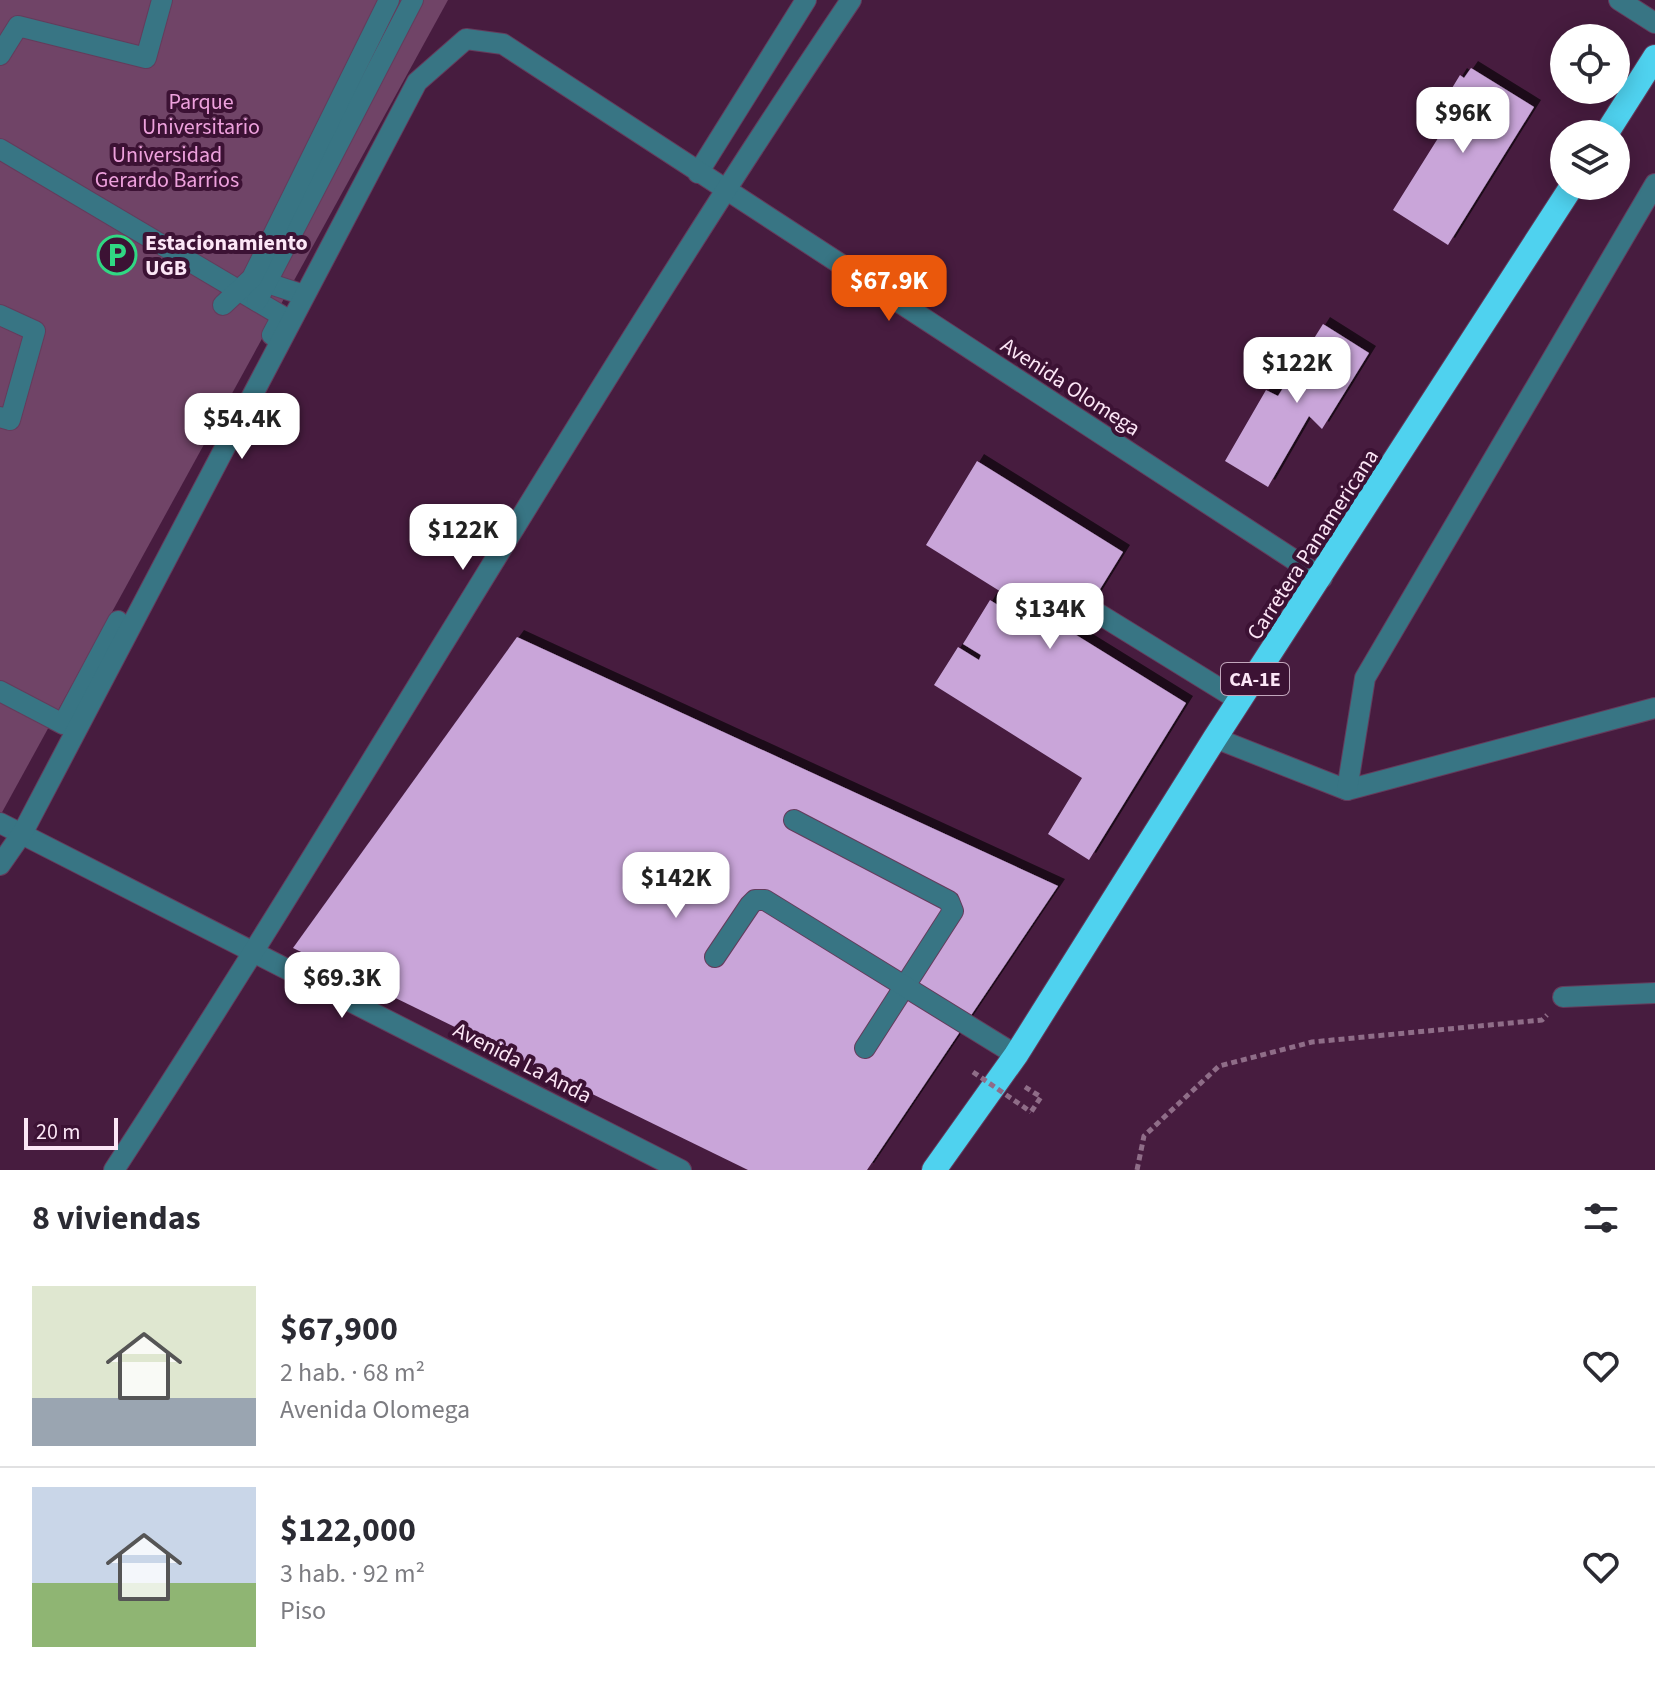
<!DOCTYPE html>
<html lang="es">
<head>
<meta charset="utf-8">
<style>
	body { margin:0; font-family:"Source Sans 3",sans-serif; background:#f2f2f3; color:#2b2b33; height:100vh; display:flex; flex-direction:column; font-size:30px; white-space:nowrap }
	* { box-sizing:border-box; margin:0 }
	p { font-size:26px; color:#7c7c81 }
	.icon { flex:none; width:44px; height:44px; fill:none; stroke:currentColor; stroke-width:2; stroke-linecap:round; stroke-linejoin:round }
	.map { position:relative; height:1170px; overflow:hidden }
	.panel { display:flex; flex-direction:column; background:#fff; flex:1 }
	.panel>* { flex:none }
	.controls { position:absolute; left:1550px; top:24px; display:grid; gap:16px }
	.controls a { display:grid; place-items:center; width:80px; height:80px; border-radius:50%; background:#fff; box-shadow:0 4px 20px #0003; font-size:40px }
	.scale { position:absolute; left:24px; bottom:20px; width:94px; box-sizing:border-box; padding-left:8px; border:4px solid #fce6f6; border-top:0; font-size:22px; line-height:28px; white-space:nowrap; color:#fce6f6; -webkit-text-stroke:6px #3c1234; paint-order:stroke }
	.price { position:absolute; translate:-50% -68px; padding:0 18px; border-radius:16px; background:#fff; color:#222; font-size:26px; line-height:52px; filter:drop-shadow(0 2px 4px #0008) }
	.price::after { content:''; position:absolute; left:50%; top:48px; width:24px; height:18px; margin-left:-12px; background:inherit; clip-path:polygon(0 0,100% 0,50% 100%) }
	.price.on { background:#ea580c; color:#fff }
	ul { padding:0; list-style:none }
	li { display:flex; align-items:center; gap:24px; height:200px; padding:0 32px }
	li+li { border-top:2px solid #e1e1e2 }
	li span { display:grid; place-items:center; flex:none; width:224px; height:160px; border-radius:0px; color:#555 }
	li>.icon { margin-inline-start:auto }
	span .icon { width:96px; height:96px; fill:#fffc; stroke-width:1 }
	li b { font-size:34px }
	h2 { display:flex; justify-content:space-between; align-items:center; height:96px; padding:0 32px; font-size:34px }
	.map>svg:first-child { display:block }
</style>
</head>
<body>
<div class="map">
<svg width="1655" height="1170" viewBox="0 0 1655 1170">
	<defs>
		<filter id="shadow"><feDropShadow dx="7" dy="-7" stdDeviation="0" flood-color="#0009"/></filter>
	</defs>
	<rect width="100%" height="100%" fill="#471c3f"/>
	<polygon fill="#704467" points="0,0 448,0 0,816"/>
	<g fill="#c9a5d9" filter="url(#shadow)">
		<polygon points="1471,68 1534,107 1448,245 1393,210 1450,119 1438,111 1460,75 1464,78"/>
		<polygon points="1323,324 1369,353 1322,429 1309,416 1268,487 1225,461 1266,390 1278,396"/>
		<polygon points="977,461 1123,552 1073,633 1186,703 1089,860 1048,834 1082,778 934,685 958,647 979,660 981,655 963,644 990,600 1018,618 1025,607 926,545"/>
		<polygon points="517,637 1058,886 867,1170 748,1170 293,948"/>
	</g>
	<g fill="none" stroke-linecap="round" stroke-linejoin="round">
		<g stroke="#643c5c" stroke-width="22">
			<g id="minor">
				<polyline points="1619,0 1655,23"/>
				<polyline points="0,55 18,26 146,58 162,0"/>
				<polyline points="0,149 282,316 272,335"/>
				<polyline points="698,173 806,0"/>
				<polyline points="255,279 304,295"/>
				<polyline points="257,301 413,0"/>
				<polyline points="223,305 252,278 389,0"/>
				<polyline points="0,315 35,331 10,420 0,417"/>
				<polyline points="1099,614 1240,701"/>
				<polyline points="0,691 63,724 118,621"/>
				<polyline points="1215,738 1347,790 1655,708"/>
				<polyline points="1347,790 1365,678 1655,184"/>
				<polyline points="794,820 949,901 953,911 865,1048"/>
				<polyline points="0,823 681,1170"/>
				<polyline points="0,865 23,832 417,82 466,39 503,44 1322,578"/>
				<polyline points="715,957 750,905 755,900 765,900 1016,1055"/>
				<polyline points="1563,997 1655,993"/>
				<path d="M 114,1170 C 366,784 593,382 851,0"/>
			</g>
		</g>
		<g stroke="#643c5c" stroke-width="26">
			<g id="highway">
				<polyline points="1606,134 1655,57"/>
				<polyline points="934,1170 1016,1055 1215,738 1572,186"/>
			</g>
		</g>
		<g stroke="#8f6d88" stroke-width="5" stroke-dasharray="6 4" stroke-linecap="butt">
			<polyline points="1025,1087 1041,1097 1031,1112"/>
			<polyline points="1137,1170 1144,1136 1219,1066 1312,1042 1542,1020 1547,1015"/>
		</g>
		<use href="#minor" stroke="#387584" stroke-width="20"/>
		<use href="#highway" stroke="#4fd2ef" stroke-width="24"/>
		<polyline stroke="#8f6d88" stroke-width="5" stroke-dasharray="6 4" stroke-linecap="butt" points="973,1072 1031,1112"/>
	</g>
	<defs>
		<g id="parking-ring" transform="scale(2)"><circle r="9.5" fill="#3c1234" stroke="#30d883" stroke-width="1.5"/><path d="M-3.5-5.5H1a3.5 3.5 0 0 1 0 7H-1V5.5H-3.5ZM-1-3.4V-.6H.8a1.4 1.4 0 0 0 0-2.8Z" fill="#30d883"/></g>
	</defs>
	<g fill-rule="evenodd">
		<use href="#parking-ring" x="117" y="255"/>
	</g>
	<g text-anchor="middle" stroke-width="8" stroke-linejoin="round" paint-order="stroke">
		<rect fill="#3c1234" stroke="#c2a6bc" stroke-width="2" x="1221" y="663" width="68" height="32" rx="6"/>
		<g font-size="20" font-weight="bold" fill="#fce6f6">
			<text x="1255" y="686">CA-1E</text>
		</g>
		<g font-size="22" fill="#eea1dd" stroke="#3c1234">
			<text x="201" y="109">Parque<tspan x="201" dy="25">Universitario</tspan></text>
			<text x="167" y="162">Universidad<tspan x="167" dy="25">Gerardo Barrios</tspan></text>
		</g>
		<g font-size="22" font-weight="bold" fill="#fce6f6" stroke="#3c1234" text-anchor="start">
			<text x="145" y="250">Estacionamiento<tspan x="145" dy="25">UGB</tspan></text>
		</g>
		<g font-size="22" fill="#fce6f6" stroke="#3c1234">
			<text transform="translate(1071 386) rotate(33)" y="8">Avenida Olomega</text>
			<text transform="translate(1312 544) rotate(-57)" y="8">Carretera Panamericana</text>
			<text transform="translate(523 1062) rotate(27)" y="8">Avenida La Anda</text>
		</g>
	</g>
</svg>
<div class="controls">
<a><svg class="icon" aria-label="locate" viewBox="0 0 24 24"><circle cx="12" cy="12" r="6"/><path d="M12 2v4M12 18v4M2 12h4M18 12h4"/></svg></a>
<a><svg class="icon" aria-label="layers" viewBox="0 0 24 24"><path d="M12 4l9 5-9 5-9-5zM3 14l9 5 9-5"/></svg></a>
</div>
<div class="scale">20 m</div>
<b class="price" style="left:1463px;top:155px">$96K</b>
<b class="price on" style="left:889px;top:323px">$67.9K</b>
<b class="price" style="left:1297px;top:405px">$122K</b>
<b class="price" style="left:242px;top:461px">$54.4K</b>
<b class="price" style="left:463px;top:572px">$122K</b>
<b class="price" style="left:1050px;top:651px">$134K</b>
<b class="price" style="left:676px;top:920px">$142K</b>
<b class="price" style="left:342px;top:1020px">$69.3K</b>
</div>
<section class="panel">
<h2>8 viviendas<svg class="icon" aria-label="filters" viewBox="0 0 24 24"><path d="M4 7h16M4 17h16"/><circle cx="9" cy="7" r="2"/><circle cx="15" cy="17" r="2"/></svg></h2>
<ul>
<li><span style="background:linear-gradient(#dfe7d0 70%,#9aa5b1 0)"><svg class="icon" aria-label="home" viewBox="0 0 24 24"><path d="M3 11l9-7 9 7M6 9v11h12V9"/></svg></span><div><b>$67,900</b><p>2 hab. · 68 m²</p><p>Avenida Olomega</p></div><svg class="icon" aria-label="heart" viewBox="0 0 24 24"><path d="M12 20l-8-8c-3-5 5-10 8-4 3-6 11-1 8 4z"/></svg></li>
<li><span style="background:linear-gradient(#c9d6e8 60%,#8fb573 0)"><svg class="icon" aria-label="home" viewBox="0 0 24 24"><path d="M3 11l9-7 9 7M6 9v11h12V9"/></svg></span><div><b>$122,000</b><p>3 hab. · 92 m²</p><p>Piso</p></div><svg class="icon" aria-label="heart" viewBox="0 0 24 24"><path d="M12 20l-8-8c-3-5 5-10 8-4 3-6 11-1 8 4z"/></svg></li>
</ul>
</section>
</body>
</html>
